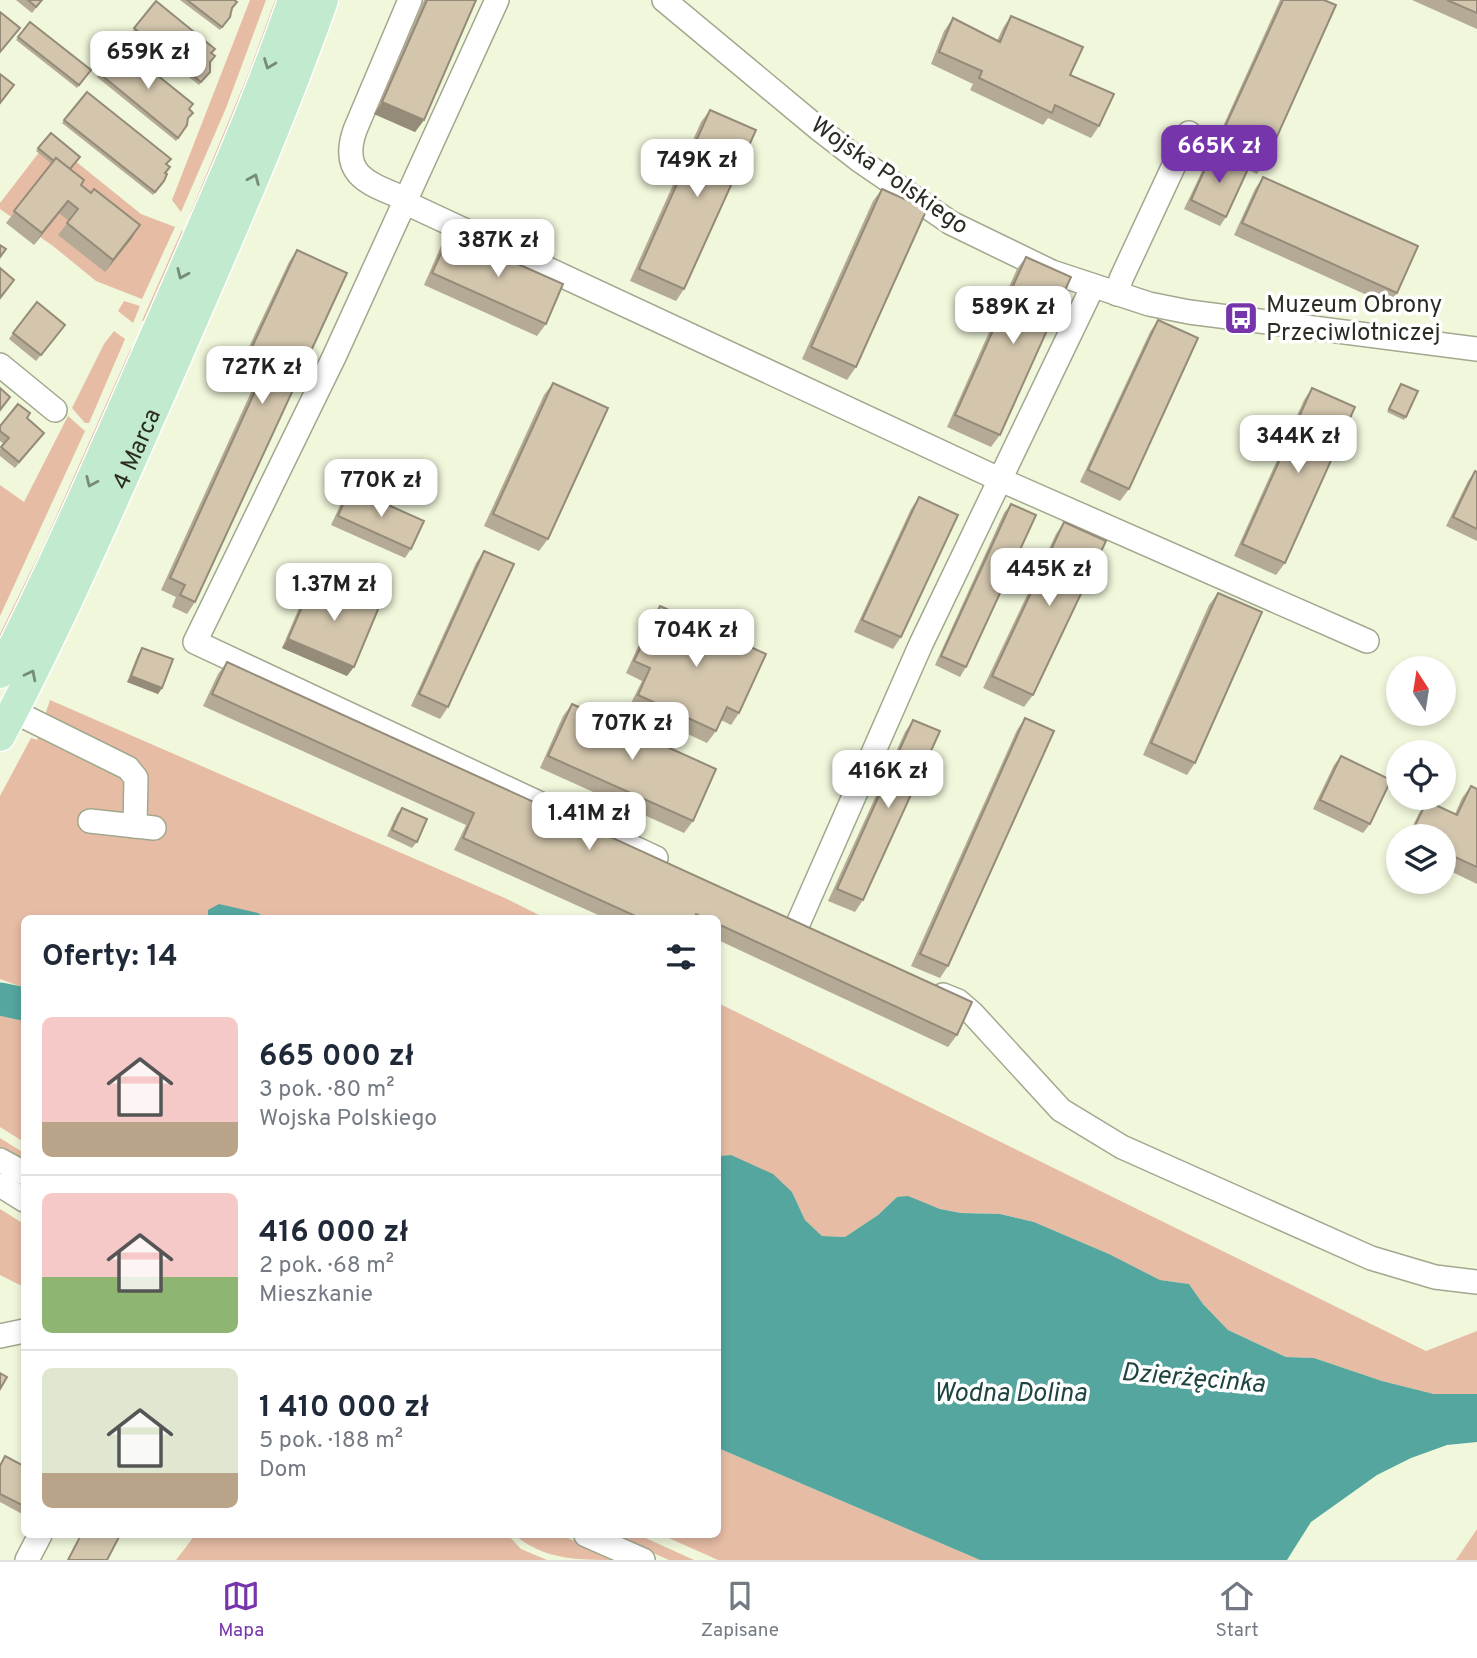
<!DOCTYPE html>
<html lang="pl">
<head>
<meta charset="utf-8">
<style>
	body { margin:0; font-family:Overpass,sans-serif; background:#f6f6f7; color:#1f2937; height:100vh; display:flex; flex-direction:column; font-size:26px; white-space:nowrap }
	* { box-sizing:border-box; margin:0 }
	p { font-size:23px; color:#747a83 }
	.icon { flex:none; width:38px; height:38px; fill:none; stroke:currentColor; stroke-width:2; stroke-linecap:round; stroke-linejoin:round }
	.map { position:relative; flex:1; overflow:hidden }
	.sheet { position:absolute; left:21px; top:915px; width:700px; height:623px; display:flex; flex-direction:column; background:#fff; border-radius:10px; box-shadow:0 4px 10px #0003 }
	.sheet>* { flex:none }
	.needle { width:46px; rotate:348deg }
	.fabs { position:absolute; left:1386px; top:656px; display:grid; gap:14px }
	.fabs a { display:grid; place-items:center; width:70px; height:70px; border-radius:50%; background:#fff; box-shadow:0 4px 10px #0003; font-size:35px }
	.price { position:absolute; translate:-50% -60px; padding:0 16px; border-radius:14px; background:#fff; color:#222; font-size:23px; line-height:46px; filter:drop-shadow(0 2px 4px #0008) }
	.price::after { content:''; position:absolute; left:50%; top:42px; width:21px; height:16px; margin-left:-10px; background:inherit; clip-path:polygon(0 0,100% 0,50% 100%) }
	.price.active { background:#7635aa; color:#fff }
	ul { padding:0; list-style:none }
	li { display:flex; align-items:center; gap:21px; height:175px; padding:0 21px }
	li+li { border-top:2px solid #e0e1e3 }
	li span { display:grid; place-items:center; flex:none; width:196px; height:140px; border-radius:10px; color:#555 }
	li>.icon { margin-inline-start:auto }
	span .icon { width:84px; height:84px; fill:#fffc; stroke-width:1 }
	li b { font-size:30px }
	h2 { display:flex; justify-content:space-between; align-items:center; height:84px; padding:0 21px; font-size:30px }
	.tabs { display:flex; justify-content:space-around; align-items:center; height:98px; border-top:2px solid #e0e1e3; background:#fff; font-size:19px; color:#747a83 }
	.tabs a { display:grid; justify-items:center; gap:4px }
	.tabs .active { color:#7635aa }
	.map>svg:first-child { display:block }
</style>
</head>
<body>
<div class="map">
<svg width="1477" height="1560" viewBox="0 0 1477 1560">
	<rect width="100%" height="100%" fill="#f0f7db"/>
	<g fill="#e6bca5">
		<polygon points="250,0 266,0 226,108 181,212 172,200"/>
		<polygon points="275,0 282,0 195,214 190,214 249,72"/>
		<polygon points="44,146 74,160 141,214 175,227 142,299 96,281 53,246 0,209 0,203"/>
		<polygon points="182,230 186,237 152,318 142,321"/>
		<polygon points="124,301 140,306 133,323 118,311"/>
		<polygon points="114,331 125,339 89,423 85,423 72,408 104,344"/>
		<polygon points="131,348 134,357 0,650 0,634 43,546"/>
		<polygon points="68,416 85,431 0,616 0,485 24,502"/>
		<polygon points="50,700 507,899 547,919 268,919 258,913 208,910 208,919 24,919 24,988 0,979 0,796 31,738 37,740"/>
		<polygon points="718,1003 1426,1351 1477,1331 1477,1394 1434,1394 1382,1381 1314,1358 1286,1357 1228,1330 1203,1304 1189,1284 1160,1280 1109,1254 1034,1222 1000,1214 961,1213 940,1209 908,1197 897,1197 878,1215 845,1237 822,1236 805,1220 792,1192 731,1155 718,1156"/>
		<polygon points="0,1010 24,1013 24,1142 0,1127"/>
		<polygon points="0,1138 24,1153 24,1162 0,1148"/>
		<polygon points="0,1209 24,1224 24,1287 0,1275"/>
		<polygon points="718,1448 980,1560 718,1560 662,1535 718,1535"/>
		<polygon points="1477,1529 1477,1560 1456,1560"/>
		<polygon points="195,1535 508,1535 521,1549 547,1560 176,1560"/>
		<path d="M 515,1535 L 561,1535 L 617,1560 C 579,1560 544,1560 515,1535 Z"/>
		<polygon points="612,1535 639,1535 694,1560 669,1560"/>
	</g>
	<g fill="#54a69f">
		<polygon points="219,904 258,913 268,919 208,919 208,910"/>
		<polygon points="731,1155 773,1174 792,1192 805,1220 822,1236 845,1237 878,1215 897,1197 908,1196 940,1209 961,1213 1000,1214 1034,1222 1109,1254 1160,1280 1189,1284 1203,1304 1228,1330 1286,1357 1314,1358 1382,1381 1434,1394 1477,1394 1477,1442 1447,1445 1411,1458 1377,1475 1311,1522 1287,1560 980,1560 718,1448 718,1156"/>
	</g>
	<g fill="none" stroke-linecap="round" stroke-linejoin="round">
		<polyline stroke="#54a69f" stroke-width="33" points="0,999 24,1004"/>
		<g stroke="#a1a88e" stroke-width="26">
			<g id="minor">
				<polyline points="497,0 334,357 195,642 656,858"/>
				<polyline points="664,0 819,129 859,160 951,223 1052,272 1149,304 1189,312 1477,349"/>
				<path d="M 406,199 C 370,184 339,176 355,130 L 410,0"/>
				<polyline points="404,202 1001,480 1367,641"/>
				<polyline points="1117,294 1121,279 1189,133"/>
				<polyline points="0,365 55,410"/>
				<polyline points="13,711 128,768 136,778 135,826"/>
				<polyline points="90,821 154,828"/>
				<polyline points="797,926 921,644 1093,286"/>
				<polyline points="943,995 958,1001 972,1013 1061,1110 1122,1147 1371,1258 1435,1277 1477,1282"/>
				<polyline points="0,1160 24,1173"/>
				<polyline points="0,1185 24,1200"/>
				<polyline points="0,1336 24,1331"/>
				<polyline points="586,1535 643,1560"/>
				<polyline points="27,1560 40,1535"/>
			</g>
		</g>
		<g stroke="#fff" stroke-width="33">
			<g id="major">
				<path d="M 0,673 C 59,557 110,438 162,320 C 208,214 256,109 293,0"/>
				<path id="s1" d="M 0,736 C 62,619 114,498 168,377 C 222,252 278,128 323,0"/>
			</g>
		</g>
		<use href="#minor" stroke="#fff" stroke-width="23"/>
		<use href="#major" stroke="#c2eace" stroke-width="30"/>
	</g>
	<g fill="#b5aa95">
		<polygon points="16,0 42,0 32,13"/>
		<polygon points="180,0 234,0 230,17 220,30"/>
		<polygon points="424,0 476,0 424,120 415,132 374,114"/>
		<polygon points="1280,0 1324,0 1266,161 1257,174 1211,153"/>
		<polygon points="1412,0 1477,0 1477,29"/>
		<polygon points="156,1 212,54 210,72 199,85 132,32"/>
		<polygon points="1011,16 1070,75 1099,126 1091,138 1048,118 1043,125 970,90 973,84 931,64 944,31 953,18 997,41 1003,28"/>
		<polygon points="30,22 91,70 77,88 16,40"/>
		<polygon points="121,46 189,109 187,125 176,141 97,77"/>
		<polygon points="87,92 166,164 164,181 153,195 62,123"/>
		<polygon points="710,110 684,289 676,301 630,281 701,122"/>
		<polygon points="51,133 70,169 81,185 132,238 105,272 58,235 69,221 59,213 34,245 6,223 52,164 36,151"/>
		<polygon points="1212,153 1226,217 1220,226 1184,209 1206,163"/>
		<polygon points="1263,177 1397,293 1389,305 1234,235 1255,189"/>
		<polygon points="882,189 856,367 847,380 802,359 873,201"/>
		<polygon points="450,234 546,324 537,336 424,285 441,246"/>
		<polygon points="297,250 347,273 195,602 187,614 172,607 176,597 161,590 257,379 238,370 289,262"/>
		<polygon points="1026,257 1000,435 991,447 947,427 1017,269"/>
		<polygon points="1158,320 1129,489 1120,501 1080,482 1150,332"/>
		<polygon points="65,325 36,361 9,339 13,333"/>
		<polygon points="553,383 548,539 539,551 484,526 544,395"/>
		<polygon points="1401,384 1406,417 1404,420 1387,412"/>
		<polygon points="1312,388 1285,563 1276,575 1234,556 1304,400"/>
		<polygon points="0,426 44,433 15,468 0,456 0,449 4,444 0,441"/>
		<polygon points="1475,471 1477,472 1477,541 1446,526 1468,481"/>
		<polygon points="350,488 411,549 405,558 331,525 344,497"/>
		<polygon points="919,497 901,637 893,649 854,632 911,509"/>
		<polygon points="1011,504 966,667 960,677 935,665 1004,513"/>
		<polygon points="1064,522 1033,695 1024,707 983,688 1056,534"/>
		<polygon points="484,551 448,707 440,719 411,706 476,563"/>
		<polygon points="314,579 347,676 282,648 307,589"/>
		<polygon points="1218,593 1195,763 1187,775 1143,755 1209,605"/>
		<polygon points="660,606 739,713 731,725 721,720 716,731 707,743 629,707 642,681 626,673 651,618"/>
		<polygon points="142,648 162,688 158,694 127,682 138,654"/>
		<polygon points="227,662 957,1035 948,1047 718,940 718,919 607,919 454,850 466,825 203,706 218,674"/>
		<polygon points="572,704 693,821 684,833 540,768 563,716"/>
		<polygon points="1025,718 948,966 940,978 911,966 1017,730"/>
		<polygon points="913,720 863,900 855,912 828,901 905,732"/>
		<polygon points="1341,756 1370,824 1363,833 1313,809 1334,765"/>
		<polygon points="1471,786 1477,789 1477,884 1444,868 1444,836 1408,836 1419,813 1427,801 1455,814 1462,798"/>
		<polygon points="402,808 417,842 412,848 387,836 397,814"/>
		<polygon points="5,1456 24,1466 24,1515 0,1502 0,1464"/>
	</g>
	<g fill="#948b79">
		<polygon points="382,102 424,120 415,132 374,114"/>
		<polygon points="68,201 59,213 34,245 42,233"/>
		<polygon points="140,225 132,238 105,272 113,260"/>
		<polygon points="288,639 354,667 347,676 282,648"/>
		<polygon points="131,676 162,688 158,694 127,682"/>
	</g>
	<g fill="#d3c6ad" stroke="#948b79" stroke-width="2">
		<polygon points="28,0 42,0 36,7"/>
		<polygon points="187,0 234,0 237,2 232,8 230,17 222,27"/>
		<polygon points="427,0 476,0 424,120 382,102"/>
		<polygon points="1283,0 1324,0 1336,5 1266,161 1219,140"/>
		<polygon points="1447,0 1477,0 1477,13"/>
		<polygon points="156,1 215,49 211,53 215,56 210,62 210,72 201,82 134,28"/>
		<polygon points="0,12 20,28 0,52"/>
		<polygon points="1011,16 1083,47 1070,75 1114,94 1099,126 1055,105 1052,113 979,78 982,71 939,52 953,18 1000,42"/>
		<polygon points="30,22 91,70 79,85 18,37"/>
		<polygon points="121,46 193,104 189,109 193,113 188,118 187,125 178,138 99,73"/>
		<polygon points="0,74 14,85 0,103"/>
		<polygon points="87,92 171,159 166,164 170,167 165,173 167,174 164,181 155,192 64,120"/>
		<polygon points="710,110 756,130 684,289 639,269"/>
		<polygon points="51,133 80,157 70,169 56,158 54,161 38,148"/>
		<polygon points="1212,153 1248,169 1226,217 1191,200"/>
		<polygon points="56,158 84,180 81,185 91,193 94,189 140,225 113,260 67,223 78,209 68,201 42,233 14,211"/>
		<polygon points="1263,177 1418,246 1397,293 1242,223"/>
		<polygon points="882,189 927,209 856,367 811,347"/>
		<polygon points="450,234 563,284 546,324 432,273"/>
		<polygon points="0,245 6,249 0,257"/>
		<polygon points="297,250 347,273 195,602 180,595 185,585 170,578 266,367 247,358"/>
		<polygon points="1026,257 1071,277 1000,435 955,415"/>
		<polygon points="0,268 14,280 0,298"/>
		<polygon points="37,302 65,325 41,355 13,333"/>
		<polygon points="1158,320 1198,338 1129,489 1088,470"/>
		<polygon points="553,383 608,408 548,539 493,514"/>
		<polygon points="1401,384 1418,391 1406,417 1389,409"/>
		<polygon points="0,388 10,397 0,410"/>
		<polygon points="1312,388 1355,407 1285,563 1242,544"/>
		<polygon points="18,404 30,413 27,418 44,433 19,462 1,447 9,438 0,431 0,426"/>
		<polygon points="1475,471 1477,472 1477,529 1453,517"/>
		<polygon points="350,488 424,521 411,549 338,516"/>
		<polygon points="919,497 958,515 901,637 862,620"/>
		<polygon points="1011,504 1036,515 966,667 941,656"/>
		<polygon points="1064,522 1106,541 1033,695 992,676"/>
		<polygon points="484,551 514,564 448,707 419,694"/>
		<polygon points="314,579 379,607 354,667 288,639"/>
		<polygon points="1218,593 1262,612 1195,763 1151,743"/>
		<polygon points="660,606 766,654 739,713 727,707 716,731 638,695 650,668 634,661"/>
		<polygon points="142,648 173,659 162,688 131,676"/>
		<polygon points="227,662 972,1002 957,1035 718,924 718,919 707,919 696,914 693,919 642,919 463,838 474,813 212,694"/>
		<polygon points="572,704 716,769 693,821 548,756"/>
		<polygon points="1025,718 1054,731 948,966 920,954"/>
		<polygon points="913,720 940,731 863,900 837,889"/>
		<polygon points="1341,756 1391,780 1370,824 1320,800"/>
		<polygon points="1471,786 1477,789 1477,867 1444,852 1444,836 1410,836 1427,801 1457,815"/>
		<polygon points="402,808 427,819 417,842 392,830"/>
		<polygon points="0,1373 7,1377 0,1389"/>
		<polygon points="5,1456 24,1466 24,1506 0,1494 0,1466"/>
		<polygon points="81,1535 120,1535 107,1560 68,1560"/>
	</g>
	<defs><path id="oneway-chevron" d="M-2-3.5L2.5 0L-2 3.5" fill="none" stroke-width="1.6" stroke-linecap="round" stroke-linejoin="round" transform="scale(1.75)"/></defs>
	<g stroke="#768c78">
		<use href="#oneway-chevron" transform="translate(269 64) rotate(111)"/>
		<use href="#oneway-chevron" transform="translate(254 179) rotate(-67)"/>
		<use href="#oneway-chevron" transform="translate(182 274) rotate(114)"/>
		<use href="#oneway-chevron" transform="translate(91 482) rotate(114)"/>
		<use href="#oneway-chevron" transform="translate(31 675) rotate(-63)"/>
	</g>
	<defs>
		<g id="bus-square" transform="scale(1.75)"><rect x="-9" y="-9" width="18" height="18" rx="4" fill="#7635aa" stroke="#fff"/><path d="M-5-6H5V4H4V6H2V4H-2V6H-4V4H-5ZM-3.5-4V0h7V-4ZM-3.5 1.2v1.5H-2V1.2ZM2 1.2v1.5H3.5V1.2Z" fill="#fff"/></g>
	</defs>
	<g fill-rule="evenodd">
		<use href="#bus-square" x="1241" y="318"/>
	</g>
	<g text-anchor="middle" stroke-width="7" stroke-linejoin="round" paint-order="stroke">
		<g font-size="24" fill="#2b2d23" stroke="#fff">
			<text transform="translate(890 175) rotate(35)" y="8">Wojska Polskiego</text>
			<text dy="8" stroke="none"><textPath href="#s1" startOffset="318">4 Marca</textPath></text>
		</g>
		<g font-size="24" fill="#2b2d23" stroke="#fff" text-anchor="start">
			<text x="1266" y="312">Muzeum Obrony<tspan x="1266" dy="28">Przeciwlotniczej</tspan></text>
		</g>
		<g font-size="26" font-style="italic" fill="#1d4441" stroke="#fff">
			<text transform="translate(1193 1377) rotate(5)" y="9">Dzierżęcinka</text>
			<text x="1010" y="1401">Wodna Dolina</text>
		</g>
	</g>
</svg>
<div class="fabs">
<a><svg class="needle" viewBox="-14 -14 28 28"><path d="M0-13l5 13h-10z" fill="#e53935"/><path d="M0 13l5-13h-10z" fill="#747a83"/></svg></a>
<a><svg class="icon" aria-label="locate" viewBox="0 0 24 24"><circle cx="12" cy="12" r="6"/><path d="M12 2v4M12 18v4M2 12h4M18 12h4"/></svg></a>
<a><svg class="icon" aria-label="layers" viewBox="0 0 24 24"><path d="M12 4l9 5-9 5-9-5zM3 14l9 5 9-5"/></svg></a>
</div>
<b class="price" style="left:148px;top:91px">659K zł</b>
<b class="price active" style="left:1219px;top:185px">665K zł</b>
<b class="price" style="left:697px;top:199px">749K zł</b>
<b class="price" style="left:498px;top:279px">387K zł</b>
<b class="price" style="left:1013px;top:346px">589K zł</b>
<b class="price" style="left:262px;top:406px">727K zł</b>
<b class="price" style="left:1298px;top:475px">344K zł</b>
<b class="price" style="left:381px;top:519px">770K zł</b>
<b class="price" style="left:1049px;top:608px">445K zł</b>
<b class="price" style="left:334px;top:623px">1.37M zł</b>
<b class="price" style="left:696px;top:669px">704K zł</b>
<b class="price" style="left:632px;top:762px">707K zł</b>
<b class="price" style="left:888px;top:810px">416K zł</b>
<b class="price" style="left:589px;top:852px">1.41M zł</b>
<section class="sheet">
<h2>Oferty: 14<svg class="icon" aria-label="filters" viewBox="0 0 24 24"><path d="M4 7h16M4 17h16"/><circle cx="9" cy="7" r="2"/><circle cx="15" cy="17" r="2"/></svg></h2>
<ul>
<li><span style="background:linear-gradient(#f6c9c9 75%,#b9a48a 0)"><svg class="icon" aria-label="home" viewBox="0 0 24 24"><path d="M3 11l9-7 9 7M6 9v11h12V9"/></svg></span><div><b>665 000 zł</b><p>3 pok. · 80 m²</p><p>Wojska Polskiego</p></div></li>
<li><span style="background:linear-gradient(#f6c9c9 60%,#8fb573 0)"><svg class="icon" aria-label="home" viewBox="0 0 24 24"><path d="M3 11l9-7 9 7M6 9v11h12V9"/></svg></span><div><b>416 000 zł</b><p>2 pok. · 68 m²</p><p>Mieszkanie</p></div></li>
<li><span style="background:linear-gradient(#dfe7d0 75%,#b9a48a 0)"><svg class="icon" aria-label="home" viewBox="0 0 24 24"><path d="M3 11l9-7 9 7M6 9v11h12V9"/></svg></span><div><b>1 410 000 zł</b><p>5 pok. · 188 m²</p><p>Dom</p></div></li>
</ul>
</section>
</div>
<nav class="tabs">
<a class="active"><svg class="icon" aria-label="map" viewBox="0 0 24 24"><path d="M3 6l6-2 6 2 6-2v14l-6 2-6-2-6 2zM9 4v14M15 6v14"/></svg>Mapa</a>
<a><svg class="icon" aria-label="saved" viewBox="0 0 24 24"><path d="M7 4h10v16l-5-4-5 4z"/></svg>Zapisane</a>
<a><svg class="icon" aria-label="home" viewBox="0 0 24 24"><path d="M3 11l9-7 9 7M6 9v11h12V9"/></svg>Start</a>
</nav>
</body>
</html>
